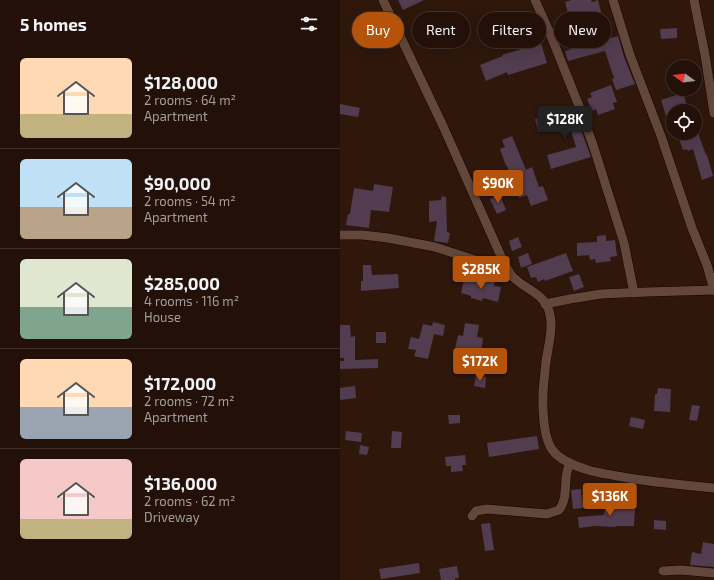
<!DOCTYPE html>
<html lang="en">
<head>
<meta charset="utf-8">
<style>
	body { margin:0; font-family:"Exo 2",sans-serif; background:#2b1a12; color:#f1f3f6; height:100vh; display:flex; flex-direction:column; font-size:15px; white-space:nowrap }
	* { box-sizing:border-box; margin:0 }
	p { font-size:13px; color:#a39d9c }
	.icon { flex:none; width:22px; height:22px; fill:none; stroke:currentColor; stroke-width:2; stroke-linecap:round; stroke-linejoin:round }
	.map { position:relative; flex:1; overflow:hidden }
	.sheet { display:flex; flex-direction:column; background:#231109; width:340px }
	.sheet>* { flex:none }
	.top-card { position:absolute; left:12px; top:12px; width:302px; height:36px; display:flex; gap:8px }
	.needle { width:26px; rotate:285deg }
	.controls { position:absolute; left:326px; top:60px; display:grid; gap:8px }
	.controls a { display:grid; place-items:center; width:36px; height:36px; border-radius:50%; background:#231109; box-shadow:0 4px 16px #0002,0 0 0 1px #40312a; font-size:20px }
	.price { position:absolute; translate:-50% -34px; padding:0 9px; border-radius:4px; background:#b45309; color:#fff; font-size:13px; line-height:26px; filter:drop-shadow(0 1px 2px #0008) }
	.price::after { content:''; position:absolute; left:50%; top:24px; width:12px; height:9px; margin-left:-6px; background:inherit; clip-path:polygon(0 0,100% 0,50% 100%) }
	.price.current { background:#222; color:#fff }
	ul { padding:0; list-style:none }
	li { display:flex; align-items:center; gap:12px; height:100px; padding:0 20px }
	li+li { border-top:1px solid #40312a }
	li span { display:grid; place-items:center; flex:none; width:112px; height:80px; border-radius:6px; color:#555 }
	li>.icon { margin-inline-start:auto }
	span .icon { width:48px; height:48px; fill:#fffc; stroke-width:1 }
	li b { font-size:17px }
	h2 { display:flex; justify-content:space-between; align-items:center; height:48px; padding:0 20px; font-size:17px }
	.pill { padding:0 14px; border-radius:18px; background:#231109; box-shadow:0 4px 16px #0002,0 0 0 1px #40312a; font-size:14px; line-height:36px }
	.pill.current { background:#b45309; color:#fff }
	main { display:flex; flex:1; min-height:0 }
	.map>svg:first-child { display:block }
</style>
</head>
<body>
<main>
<section class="sheet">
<h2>5 homes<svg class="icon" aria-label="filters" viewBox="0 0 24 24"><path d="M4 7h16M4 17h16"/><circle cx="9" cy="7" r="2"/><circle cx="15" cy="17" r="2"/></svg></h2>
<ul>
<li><span style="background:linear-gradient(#ffd9b3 70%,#c2b280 0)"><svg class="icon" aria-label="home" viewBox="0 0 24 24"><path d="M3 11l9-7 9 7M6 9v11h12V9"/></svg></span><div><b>$128,000</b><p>2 rooms · 64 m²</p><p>Apartment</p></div></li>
<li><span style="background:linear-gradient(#bfe0f5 60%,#b9a48a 0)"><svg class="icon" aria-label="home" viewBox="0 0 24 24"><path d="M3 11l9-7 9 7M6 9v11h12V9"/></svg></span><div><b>$90,000</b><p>2 rooms · 54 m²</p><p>Apartment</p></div></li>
<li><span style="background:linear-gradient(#dfe7d0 60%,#7fa58c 0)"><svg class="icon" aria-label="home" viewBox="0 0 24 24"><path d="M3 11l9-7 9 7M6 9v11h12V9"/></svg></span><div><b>$285,000</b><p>4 rooms · 116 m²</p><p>House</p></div></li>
<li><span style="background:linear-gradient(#ffd9b3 60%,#9aa5b1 0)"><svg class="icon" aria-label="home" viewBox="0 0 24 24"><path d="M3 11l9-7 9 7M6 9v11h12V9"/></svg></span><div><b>$172,000</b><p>2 rooms · 72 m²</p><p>Apartment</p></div></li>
<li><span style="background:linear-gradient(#f6c9c9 75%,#c2b280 0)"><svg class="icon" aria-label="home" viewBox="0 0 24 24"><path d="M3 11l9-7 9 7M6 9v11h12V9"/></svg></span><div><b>$136,000</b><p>2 rooms · 62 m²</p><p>Driveway</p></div></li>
</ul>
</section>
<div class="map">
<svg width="374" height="580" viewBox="0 0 374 580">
	<rect width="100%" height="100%" fill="#2f170c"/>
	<g fill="#523c4f">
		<polygon points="58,0 84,0 63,10"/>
		<polygon points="232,0 251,0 252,2 258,0 261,12 248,16 250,24 237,27 235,20 230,21 225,2"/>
		<polygon points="337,28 337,38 321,39 320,29"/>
		<polygon points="278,36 284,57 295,84 276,90 272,79 274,78 265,51 228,61 225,51"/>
		<polygon points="201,43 207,63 168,75 167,72 146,81 140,65 163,56 162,55"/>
		<polygon points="271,85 277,102 273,103 275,109 258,115 256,109 252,111 247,99 252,97 250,93"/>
		<polygon points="343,93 348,109 341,111 333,111 333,114 326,116 321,100"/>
		<polygon points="0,104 20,108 18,117 0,114"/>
		<polygon points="221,113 222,118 235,114 251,157 211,169 207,155 236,147 229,124 198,132 195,119"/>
		<polygon points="346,133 358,133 366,155 367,155 373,176 362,180 353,149 348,151 347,149 343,150 338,136"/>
		<polygon points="172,136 186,170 192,167 199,187 203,186 208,200 191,206 187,195 179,198 167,166 166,166 160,149 165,147 162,140"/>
		<polygon points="34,184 53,187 49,212 31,210 29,228 6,225 8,214 10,214 14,188 33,191"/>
		<polygon points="160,195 166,210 157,214 150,199"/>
		<polygon points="102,196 106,197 107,232 110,233 108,243 94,241 97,221 89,222 89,201 101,200"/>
		<polygon points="266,235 266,241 275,240 277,256 270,257 271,261 256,263 255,259 250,260 249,255 237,256 237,243 257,242 257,236"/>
		<polygon points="178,237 182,247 172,251 169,241"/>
		<polygon points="188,253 192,264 181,268 178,257"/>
		<polygon points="226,253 233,271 205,281 204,279 198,282 196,277 191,278 187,267"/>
		<polygon points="23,265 31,265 32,275 58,274 59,288 21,291 21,281 23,281"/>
		<polygon points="239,274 244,287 234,291 229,277"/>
		<polygon points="124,279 143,283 144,279 155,281 154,286 161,287 158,302 143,298 142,301 131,298 131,296 121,293"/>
		<polygon points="93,322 105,325 103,336 94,334 88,359 74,356 76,350 68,349 71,337 79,339 83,324 92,326"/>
		<polygon points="125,323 139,325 137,337 143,338 141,353 137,353 135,364 119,362 121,350 115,349 118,335 123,336"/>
		<polygon points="0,325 10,325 11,337 15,336 15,360 38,359 38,368 0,369 0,361 4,361 4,358 0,358"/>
		<rect x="36" y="332" width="10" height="11"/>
		<polygon points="136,376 146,377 145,388 134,386"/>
		<polygon points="15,386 16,398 0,400 0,388"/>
		<polygon points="318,388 331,389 330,412 314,411 315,394 317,394"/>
		<polygon points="352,405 360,406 357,421 349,420"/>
		<polygon points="108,415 120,415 120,423 109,424"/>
		<polygon points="291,417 305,420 303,429 289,426"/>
		<polygon points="6,431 22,433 21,442 5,440"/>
		<polygon points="52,431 62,432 61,448 51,448"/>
		<polygon points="197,436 199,449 149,457 147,443"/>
		<polygon points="20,445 29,447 27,455 19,454"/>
		<polygon points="125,455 126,465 122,465 123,471 111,472 111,466 106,466 105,457"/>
		<polygon points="241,489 243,508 233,509 231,490"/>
		<polygon points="265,501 278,501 277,507 295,508 294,526 277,526 276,527 254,526 239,528 238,517 264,515"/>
		<polygon points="314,520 326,521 326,530 314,529"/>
		<polygon points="150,523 154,550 145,551 141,524"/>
		<polygon points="363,542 374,544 374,567 350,565 352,552 361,554"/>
		<polygon points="79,563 80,573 41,579 39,569"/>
		<polygon points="117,566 119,578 115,578 115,580 101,580 99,569"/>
	</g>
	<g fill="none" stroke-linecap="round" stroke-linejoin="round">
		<g stroke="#160300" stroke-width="10">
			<g id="minor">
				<path d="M 43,0 L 103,126 L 164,263 C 167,267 169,273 172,276 C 183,288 201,292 208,308 C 215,325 208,345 206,362 C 205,368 205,374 204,380 C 202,397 202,431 210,446 C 216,459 235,466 248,470 C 257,473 268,474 277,476 C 309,482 342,485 374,488"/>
				<polyline points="195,0 209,31 239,106 254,148 284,243 294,293"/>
				<polyline points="273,0 290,55 321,136 352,228 367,265 374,290"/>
				<polyline points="354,0 365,55 374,113"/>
				<polyline points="0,235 23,235 48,238 95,247 135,260 171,275"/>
				<polyline points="205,304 230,299 261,294 307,292 374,290"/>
				<path d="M 132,516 L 136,511 L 147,509 L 207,514 L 219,510 C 226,501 225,490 226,479 C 226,473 228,468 230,463"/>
				<polyline points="323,571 341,570 374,573"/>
			</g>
		</g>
		<use href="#minor" stroke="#63473b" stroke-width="9"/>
	</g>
</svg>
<div class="controls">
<a><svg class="needle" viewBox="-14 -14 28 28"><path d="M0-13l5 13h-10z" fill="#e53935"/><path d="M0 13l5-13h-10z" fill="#a39d9c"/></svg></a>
<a><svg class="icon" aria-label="locate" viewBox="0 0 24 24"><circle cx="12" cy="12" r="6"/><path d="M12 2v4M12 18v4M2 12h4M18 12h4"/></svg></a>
</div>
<b class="price current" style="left:225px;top:140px">$128K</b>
<b class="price" style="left:158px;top:204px">$90K</b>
<b class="price" style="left:141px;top:290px">$285K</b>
<b class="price" style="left:140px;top:382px">$172K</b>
<b class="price" style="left:270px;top:517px">$136K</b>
<div class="top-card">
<a class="pill current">Buy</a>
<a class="pill">Rent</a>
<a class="pill">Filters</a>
<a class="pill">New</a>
</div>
</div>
</main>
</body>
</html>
